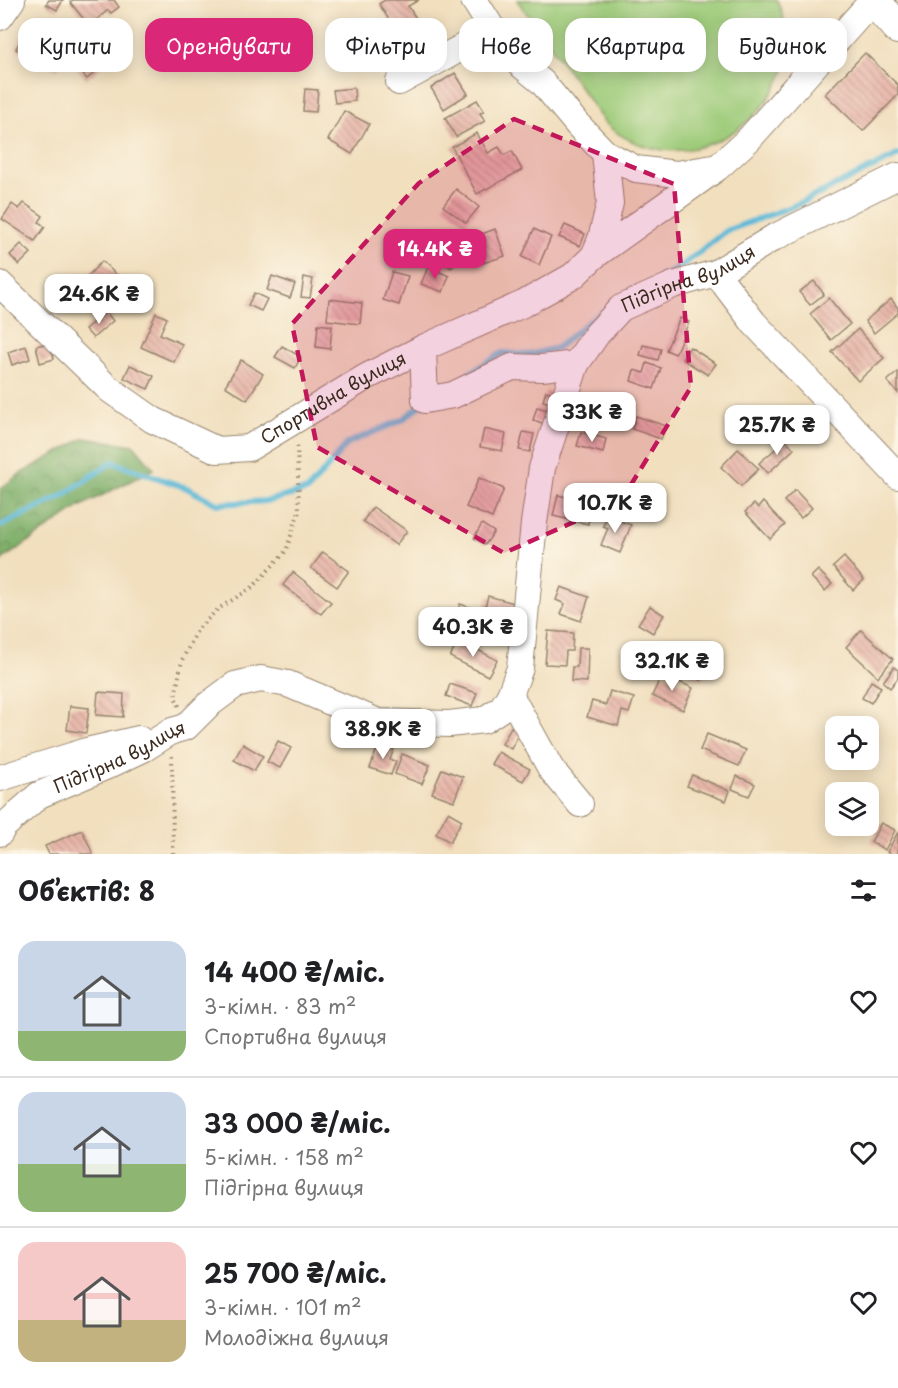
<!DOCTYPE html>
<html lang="uk">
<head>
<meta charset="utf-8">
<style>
	body { margin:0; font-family:"Playpen Sans",sans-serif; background:#f2f2f2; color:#202124; height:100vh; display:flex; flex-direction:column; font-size:22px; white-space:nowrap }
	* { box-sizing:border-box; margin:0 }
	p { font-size:20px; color:#757577 }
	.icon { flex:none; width:33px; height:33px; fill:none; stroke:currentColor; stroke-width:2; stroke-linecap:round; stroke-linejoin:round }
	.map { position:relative; height:854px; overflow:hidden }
	.drawer { display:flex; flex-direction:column; background:#fff; flex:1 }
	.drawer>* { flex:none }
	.guide { position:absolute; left:18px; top:18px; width:862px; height:54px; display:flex; gap:12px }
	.controls { position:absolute; left:825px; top:716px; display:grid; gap:12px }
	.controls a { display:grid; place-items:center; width:54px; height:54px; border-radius:12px; background:#fff; box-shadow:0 3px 15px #0003; font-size:30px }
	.price { position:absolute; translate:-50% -51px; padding:0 14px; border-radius:12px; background:#fff; color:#222; font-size:20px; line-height:39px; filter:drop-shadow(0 2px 3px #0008) }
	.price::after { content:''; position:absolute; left:50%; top:36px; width:18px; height:14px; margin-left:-9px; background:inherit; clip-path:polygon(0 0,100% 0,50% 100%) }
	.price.current { background:#db2777; color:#fff }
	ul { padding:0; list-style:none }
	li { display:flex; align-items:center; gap:18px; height:150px; padding:0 18px }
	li+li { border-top:2px solid #e0e0e0 }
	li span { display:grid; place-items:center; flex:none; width:168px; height:120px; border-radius:18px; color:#555 }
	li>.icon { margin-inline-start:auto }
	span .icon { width:72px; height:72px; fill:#fffc; stroke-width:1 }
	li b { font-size:26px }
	h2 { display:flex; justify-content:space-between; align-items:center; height:72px; padding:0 18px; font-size:26px }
	.chip { padding:0 21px; border-radius:18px; background:#fff; box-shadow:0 3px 15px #0003; font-size:21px; line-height:54px }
	.chip.current { background:#db2777; color:#fff }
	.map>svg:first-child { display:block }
</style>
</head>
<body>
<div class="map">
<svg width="898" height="854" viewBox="0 0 898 854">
	<defs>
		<pattern id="forest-crowns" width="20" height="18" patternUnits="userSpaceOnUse" patternTransform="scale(1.5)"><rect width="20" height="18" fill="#7eaf69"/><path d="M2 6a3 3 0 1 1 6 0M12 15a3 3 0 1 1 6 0" fill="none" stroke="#688f56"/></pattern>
		<pattern id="building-back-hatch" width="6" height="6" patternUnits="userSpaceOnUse" patternTransform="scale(1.5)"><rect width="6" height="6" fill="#e8b6a9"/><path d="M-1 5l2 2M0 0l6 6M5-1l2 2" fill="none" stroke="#bd9489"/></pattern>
	</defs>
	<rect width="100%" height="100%" fill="#fcf5e5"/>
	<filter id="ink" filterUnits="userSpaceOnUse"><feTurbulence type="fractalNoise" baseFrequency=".0167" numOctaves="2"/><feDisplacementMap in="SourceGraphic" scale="12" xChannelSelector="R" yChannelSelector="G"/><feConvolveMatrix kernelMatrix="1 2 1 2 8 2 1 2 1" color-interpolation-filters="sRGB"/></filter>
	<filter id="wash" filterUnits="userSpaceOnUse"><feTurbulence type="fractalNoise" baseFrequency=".008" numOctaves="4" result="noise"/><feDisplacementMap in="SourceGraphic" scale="24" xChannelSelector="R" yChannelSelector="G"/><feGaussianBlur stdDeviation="1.35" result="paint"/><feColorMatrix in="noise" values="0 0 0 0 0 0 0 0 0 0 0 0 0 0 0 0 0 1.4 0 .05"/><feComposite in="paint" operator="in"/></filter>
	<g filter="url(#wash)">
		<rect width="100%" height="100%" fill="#f1dfbe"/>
		<polygon fill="url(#forest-crowns)" stroke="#5c6c44" stroke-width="1.5" points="84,438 134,445 154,469 79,507 0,561 0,489 20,474"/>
		<path fill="#9dcb79" stroke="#6c7a4c" stroke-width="1.5" d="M 517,0 L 777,0 C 784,19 793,42 787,62 C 764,135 677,179 612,129 C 602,122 594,107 587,97 C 564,64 540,32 517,0 Z"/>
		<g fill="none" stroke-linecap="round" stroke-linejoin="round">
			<g stroke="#59b8d7" stroke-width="6">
				<polyline points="660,278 683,265 726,231 796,205 898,155"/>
				<polyline points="467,375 502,353 529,355 557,348 593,318 604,311"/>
				<polyline points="0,526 64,495 112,462 187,488 217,504 268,501 308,490 348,443 402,420 421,405"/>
			</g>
		</g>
		<g id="blocks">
			<g fill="url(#building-back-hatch)">
				<polygon points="49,0 63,0 57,10 46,4"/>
				<polygon points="73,0 114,0 119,7 111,13 108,10 89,26 70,2"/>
				<polygon points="385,0 419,0 408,6 423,29 403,42 379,4"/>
				<polygon points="65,18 91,35 79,53 53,36"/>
				<polygon points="25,31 66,52 57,70 16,49"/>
				<polygon points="386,36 398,56 388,61 376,41"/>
				<polygon points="865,53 898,85 898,95 863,131 825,94"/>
				<polygon points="93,55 102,66 87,79 77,68"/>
				<polygon points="455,73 468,94 444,109 431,88"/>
				<polygon points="354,88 355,101 335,103 333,90"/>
				<polygon points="305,89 318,90 316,112 303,111"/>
				<polygon points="477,100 484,111 480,113 485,121 456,137 445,118"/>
				<polygon points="344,111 369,124 352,154 328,140"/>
				<polygon points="477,133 488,153 499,147 504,155 512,151 522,170 477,194 452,147"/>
				<polygon points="456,189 479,207 466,223 443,206"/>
				<polygon points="24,203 43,216 39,222 45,227 35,241 2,219 12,204 19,209"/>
				<polygon points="565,225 585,234 580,246 559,237"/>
				<polygon points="495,229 505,256 483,263 474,237"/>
				<polygon points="534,229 551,237 539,265 522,257"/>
				<polygon points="21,244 31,253 19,265 10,255"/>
				<polygon points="445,249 458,262 451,268 438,256"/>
				<polygon points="102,261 127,285 111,301 87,277"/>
				<polygon points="428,267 449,276 443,292 421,284"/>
				<polygon points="392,272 408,276 399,305 383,300"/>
				<polygon points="272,276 295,284 290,298 267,290"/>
				<polygon points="304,277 313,279 310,298 301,297"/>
				<polygon points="814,281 824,294 810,305 799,292"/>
				<polygon points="254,293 267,299 261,311 248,305"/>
				<polygon points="829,298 850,324 831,340 810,314"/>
				<polygon points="329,299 362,303 360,324 327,320"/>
				<polygon points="891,299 898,308 898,313 874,333 865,321"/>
				<polygon points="106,312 113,321 93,338 85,329"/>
				<polygon points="156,313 167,318 160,334 182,344 174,362 141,347"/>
				<polygon points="680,318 689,322 675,354 666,350"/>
				<polygon points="318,324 332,326 330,349 316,347"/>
				<polygon points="858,329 884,358 858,381 832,352"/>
				<polygon points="50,343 54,359 40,363 36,346"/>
				<polygon points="643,345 661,349 658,360 640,355"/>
				<polygon points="26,346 30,359 12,365 8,352"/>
				<polygon points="282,346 301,357 295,368 275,357"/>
				<polygon points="690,347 716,364 708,375 682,359"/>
				<polygon points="241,360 263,374 247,400 225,386"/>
				<polygon points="647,363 661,368 654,389 631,381 634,370 644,373"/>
				<polygon points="130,365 154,376 148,389 124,378"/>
				<polygon points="898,372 898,393 887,381"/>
				<polygon points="546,391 561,395 558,405 543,401"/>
				<polygon points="537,407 555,412 551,426 533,420"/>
				<polygon points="636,416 666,426 661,439 632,429"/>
				<polygon points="484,429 506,434 502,451 480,447"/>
				<polygon points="523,432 534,434 530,452 519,450"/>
				<polygon points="581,432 606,439 603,453 577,446"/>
				<polygon points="786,440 794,449 768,473 759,463"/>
				<polygon points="738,449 759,469 741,486 721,467"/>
				<polygon points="479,478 504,489 492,518 466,507"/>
				<polygon points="795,490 812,508 801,518 784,501"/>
				<polygon points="614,493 639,501 635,516 610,508"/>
				<polygon points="558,495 592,503 588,524 553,516"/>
				<polygon points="763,502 785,525 770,539 745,512 754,504 758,508"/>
				<polygon points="373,507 407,531 396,545 363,521"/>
				<polygon points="607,516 631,525 620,553 601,545 608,528 603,526"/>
				<polygon points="482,524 494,532 485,545 474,538"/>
				<polygon points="323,552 349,571 337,587 311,568"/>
				<polygon points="844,557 864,580 853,590 833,567"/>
				<polygon points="818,570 832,584 825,591 811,577"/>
				<polygon points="293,572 331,602 321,614 283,585"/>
				<polygon points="561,587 589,597 581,621 561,614 565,604 556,600"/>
				<polygon points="488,596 518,604 513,622 483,614"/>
				<polygon points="460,604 479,610 473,629 454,623"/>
				<polygon points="650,606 664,615 653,633 638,624"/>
				<polygon points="861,630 893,659 878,677 846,647"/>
				<polygon points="548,631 573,633 572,651 566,651 565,665 545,664"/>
				<polygon points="459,640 497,660 488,676 450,657"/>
				<polygon points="578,648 588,648 587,682 571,681 572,667 577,667"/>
				<polygon points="688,657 708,669 701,680 682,668"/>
				<polygon points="894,667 898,670 898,678 890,688 883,682"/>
				<polygon points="662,674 693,688 683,710 652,696"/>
				<polygon points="871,681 881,687 871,703 862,698"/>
				<polygon points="450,684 477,693 472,706 446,696"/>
				<polygon points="610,691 634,698 629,713 622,711 618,726 587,717 592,701 606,705"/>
				<polygon points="98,692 124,694 123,717 96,715"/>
				<polygon points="70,706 89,708 86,733 67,730"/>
				<polygon points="511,727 520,731 511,749 502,744"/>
				<polygon points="707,734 746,750 739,766 700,750"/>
				<polygon points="278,741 291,748 280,768 267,762"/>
				<polygon points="379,743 394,749 390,760 396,761 391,775 370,768"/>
				<polygon points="243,744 263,756 254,771 234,760"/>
				<polygon points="498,752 530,769 523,781 491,764"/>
				<polygon points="402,754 430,765 422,784 395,774"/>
				<polygon points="442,769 463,777 454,801 432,793"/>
				<polygon points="692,775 730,791 726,801 687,786"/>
				<polygon points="737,776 755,784 749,796 732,789"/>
				<polygon points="448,812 462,820 450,842 436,834"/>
				<polygon points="881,823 895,830 885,850 871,842"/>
				<polygon points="82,830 93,854 49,854 45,846"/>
				<polygon points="898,832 898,854 891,854 887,852"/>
			</g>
		</g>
	</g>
	<g filter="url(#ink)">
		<use href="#blocks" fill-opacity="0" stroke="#96846e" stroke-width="1.5"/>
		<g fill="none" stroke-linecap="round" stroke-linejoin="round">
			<g stroke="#96846e" stroke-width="28">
				<g id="minor">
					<polyline points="474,0 509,55 542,82 577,124 605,153 610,203 601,239 594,256"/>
					<polyline points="0,17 12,0"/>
					<polyline points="399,82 494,30"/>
					<polyline points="605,153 636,169 676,174 713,168"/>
					<polyline points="716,273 754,323 898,476"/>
					<path id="s1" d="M 0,284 L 109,389 L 153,420 L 217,450 L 249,448 L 366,377 L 423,348 L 523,304 L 573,276 L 594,256 L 717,168 L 749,139 L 873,0"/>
					<polyline points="423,348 425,400 453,395 512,367 542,368 576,364"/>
					<polyline points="510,695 551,769 580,804"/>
					<polyline points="0,778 87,751 139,739"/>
					<path id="s2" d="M 0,833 L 3,827 L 39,795 L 107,766 L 145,748 L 172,731 L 186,727 L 208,705 L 235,685 L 261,679 L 288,684 L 378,722 L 449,724 L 484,720 L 502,708 L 510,695 L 520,668 L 534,523 L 542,468 L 576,364 L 597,334 L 621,308 L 673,285 L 716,273 L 773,238 L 898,176"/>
				</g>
			</g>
			<g stroke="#96846e" stroke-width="34">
				<polyline id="major" points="873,0 898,28"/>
			</g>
			<g stroke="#96846e" stroke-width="4" stroke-dasharray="1.5 4.5" stroke-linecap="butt">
				<polyline points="179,706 175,697 182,660 198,629 218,609 253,587 286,551 299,511 297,443"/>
				<polyline points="172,756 173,854"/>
			</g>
			<use href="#minor" stroke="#fff" stroke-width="26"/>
			<use href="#major" stroke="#fff" stroke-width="32"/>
		</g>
	</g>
	<path fill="#c2185b" fill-opacity="0.2" stroke="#c2185b" stroke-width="4.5" stroke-dasharray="12 8" stroke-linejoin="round" d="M 514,119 L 674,184 L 691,387 L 621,501 L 504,553 L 317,447 L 292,324 L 419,183 Z"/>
	<g text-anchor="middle" stroke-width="5" stroke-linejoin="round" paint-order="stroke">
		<g font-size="18" fill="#3b2a1e" stroke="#fcf5e5">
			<text dy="6" stroke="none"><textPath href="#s2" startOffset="1062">Підгірна вулиця</textPath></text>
			<text dy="6" stroke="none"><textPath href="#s1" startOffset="406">Спортивна вулиця</textPath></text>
			<text dy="6" stroke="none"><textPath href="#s2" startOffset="144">Підгірна вулиця</textPath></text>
		</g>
	</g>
</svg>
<div class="controls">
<a><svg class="icon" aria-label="locate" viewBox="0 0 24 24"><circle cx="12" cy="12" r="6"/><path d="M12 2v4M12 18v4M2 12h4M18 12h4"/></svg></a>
<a><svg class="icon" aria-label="layers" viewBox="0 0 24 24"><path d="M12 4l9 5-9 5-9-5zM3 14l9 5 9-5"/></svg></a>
</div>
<b class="price current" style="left:435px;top:280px">14.4K ₴</b>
<b class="price" style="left:99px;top:325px">24.6K ₴</b>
<b class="price" style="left:592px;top:443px">33K ₴</b>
<b class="price" style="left:777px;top:456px">25.7K ₴</b>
<b class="price" style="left:615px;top:534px">10.7K ₴</b>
<b class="price" style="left:473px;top:658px">40.3K ₴</b>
<b class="price" style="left:672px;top:692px">32.1K ₴</b>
<b class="price" style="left:383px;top:760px">38.9K ₴</b>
<div class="guide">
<a class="chip">Купити</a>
<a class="chip current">Орендувати</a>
<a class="chip">Фільтри</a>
<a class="chip">Нове</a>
<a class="chip">Квартира</a>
<a class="chip">Будинок</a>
</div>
</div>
<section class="drawer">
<h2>Об’єктів: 8<svg class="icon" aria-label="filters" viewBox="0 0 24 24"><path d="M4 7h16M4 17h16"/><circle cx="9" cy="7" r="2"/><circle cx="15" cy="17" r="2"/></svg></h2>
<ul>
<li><span style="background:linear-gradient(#c9d6e8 75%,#8fb573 0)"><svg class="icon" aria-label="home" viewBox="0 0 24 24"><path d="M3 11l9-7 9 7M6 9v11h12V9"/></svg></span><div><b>14 400 ₴/міс.</b><p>3-кімн. · 83 m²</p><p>Спортивна вулиця</p></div><svg class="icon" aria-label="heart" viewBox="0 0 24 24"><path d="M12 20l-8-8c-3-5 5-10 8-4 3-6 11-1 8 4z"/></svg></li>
<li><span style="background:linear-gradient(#c9d6e8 60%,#8fb573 0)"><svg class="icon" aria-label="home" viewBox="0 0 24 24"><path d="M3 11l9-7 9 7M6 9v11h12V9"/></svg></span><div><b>33 000 ₴/міс.</b><p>5-кімн. · 158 m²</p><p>Підгірна вулиця</p></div><svg class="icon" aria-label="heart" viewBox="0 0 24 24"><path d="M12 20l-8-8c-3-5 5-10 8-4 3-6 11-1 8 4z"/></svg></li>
<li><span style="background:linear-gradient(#f6c9c9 65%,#c2b280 0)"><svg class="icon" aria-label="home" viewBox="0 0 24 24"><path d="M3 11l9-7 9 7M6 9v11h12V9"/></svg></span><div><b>25 700 ₴/міс.</b><p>3-кімн. · 101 m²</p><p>Молодіжна вулиця</p></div><svg class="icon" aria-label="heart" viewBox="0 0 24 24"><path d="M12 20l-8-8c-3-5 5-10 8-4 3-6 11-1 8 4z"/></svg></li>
</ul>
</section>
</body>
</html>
